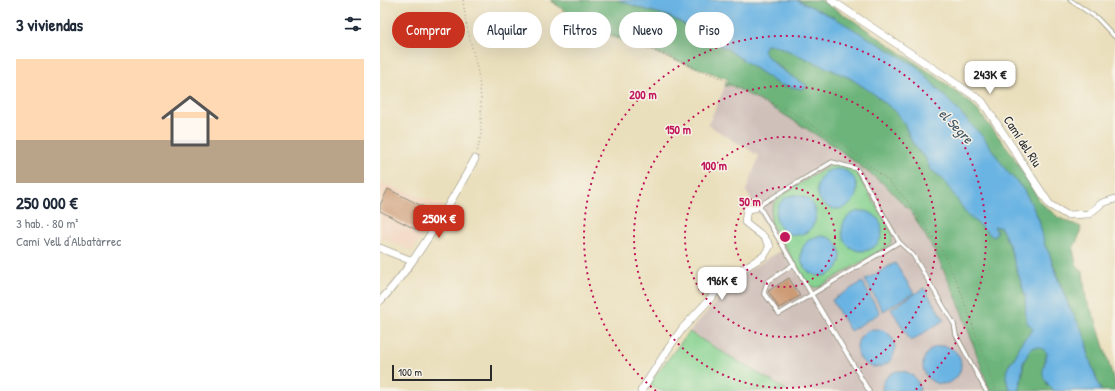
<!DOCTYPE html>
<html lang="es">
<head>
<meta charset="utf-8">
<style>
	body { margin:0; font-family:"Patrick Hand",sans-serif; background:#f2f2f3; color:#1f2937; height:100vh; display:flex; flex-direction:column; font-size:15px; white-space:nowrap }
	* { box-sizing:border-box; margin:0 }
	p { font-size:13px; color:#747a83 }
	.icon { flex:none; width:22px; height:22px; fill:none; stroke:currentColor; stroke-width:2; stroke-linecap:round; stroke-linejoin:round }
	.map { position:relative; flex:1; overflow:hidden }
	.panel { display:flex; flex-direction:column; background:#fff; width:380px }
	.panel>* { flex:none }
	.guide { position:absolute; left:12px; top:12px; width:380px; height:36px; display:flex; gap:8px }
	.scale { position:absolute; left:12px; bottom:10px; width:100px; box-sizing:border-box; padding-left:4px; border:2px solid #2b2b2b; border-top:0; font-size:11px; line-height:14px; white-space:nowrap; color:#2b2b2b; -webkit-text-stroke:3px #f7f3e8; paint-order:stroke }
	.price { position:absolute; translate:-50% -34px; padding:0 9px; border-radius:8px; background:#fff; color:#222; font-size:13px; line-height:26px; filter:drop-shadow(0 1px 2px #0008) }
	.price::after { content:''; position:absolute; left:50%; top:24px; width:12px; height:9px; margin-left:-6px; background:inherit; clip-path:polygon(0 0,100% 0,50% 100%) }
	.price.current { background:#c8321e; color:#fff }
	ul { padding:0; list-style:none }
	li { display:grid; align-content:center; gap:8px; height:212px; padding:0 16px }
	li span { display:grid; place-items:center; height:124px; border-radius:0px; color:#555 }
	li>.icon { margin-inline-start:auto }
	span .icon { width:72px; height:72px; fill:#fffc; stroke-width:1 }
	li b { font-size:17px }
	h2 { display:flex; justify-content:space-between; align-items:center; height:48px; padding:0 16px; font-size:17px }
	.tag { padding:0 14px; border-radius:18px; background:#fff; box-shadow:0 4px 16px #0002; font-size:14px; line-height:36px }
	.tag.current { background:#c8321e; color:#fff }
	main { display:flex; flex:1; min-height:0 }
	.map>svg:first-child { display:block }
</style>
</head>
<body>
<main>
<section class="panel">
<h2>3 viviendas<svg class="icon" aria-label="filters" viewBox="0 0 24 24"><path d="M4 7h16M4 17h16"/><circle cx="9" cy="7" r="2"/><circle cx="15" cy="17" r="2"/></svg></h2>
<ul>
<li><span style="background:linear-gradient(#ffd9b3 65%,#b9a48a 0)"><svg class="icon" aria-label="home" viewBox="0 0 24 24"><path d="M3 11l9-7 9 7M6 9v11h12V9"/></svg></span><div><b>250 000 €</b><p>3 hab. · 80 m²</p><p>Camí Vell d'Albatàrrec</p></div></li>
</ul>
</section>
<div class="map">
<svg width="735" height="391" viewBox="0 0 735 391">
	<rect width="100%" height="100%" fill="#f7f3e8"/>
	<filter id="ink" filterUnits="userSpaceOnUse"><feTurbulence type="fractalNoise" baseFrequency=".025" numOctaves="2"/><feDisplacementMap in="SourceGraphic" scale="8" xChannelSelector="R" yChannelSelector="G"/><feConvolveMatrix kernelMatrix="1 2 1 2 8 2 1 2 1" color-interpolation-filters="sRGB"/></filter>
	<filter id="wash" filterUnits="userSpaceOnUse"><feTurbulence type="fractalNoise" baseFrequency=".012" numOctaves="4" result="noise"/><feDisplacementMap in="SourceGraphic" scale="16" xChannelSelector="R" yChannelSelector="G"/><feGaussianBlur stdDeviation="0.9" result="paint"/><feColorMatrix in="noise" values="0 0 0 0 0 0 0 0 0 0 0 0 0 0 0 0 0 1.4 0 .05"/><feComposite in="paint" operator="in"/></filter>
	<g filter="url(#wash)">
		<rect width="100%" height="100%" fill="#eadfbc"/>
		<polygon fill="#f2d4be" points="0,182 64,206 32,251 0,237"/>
		<polygon fill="#cfc0ba" points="351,85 400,112 458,148 506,186 532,213 555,252 577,299 610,391 408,391 309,332 358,277 400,251 366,191 379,156 328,125 345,86"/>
		<g fill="#86d290" stroke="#587e5e">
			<path d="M 457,164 L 472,168 L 476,172 L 510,229 C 513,236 513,241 508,246 L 441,286 C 436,289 432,287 427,283 L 392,225 C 390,218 390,211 394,204 C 400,193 439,173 451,165 Z"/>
			<polygon points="309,332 408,391 280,391 268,385"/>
		</g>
		<g fill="#6cb47a" stroke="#4c7052">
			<polygon points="170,0 238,0 263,9 288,16 300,22 314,30 329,42 335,43 347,49 395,82 401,85 421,89 411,76 386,56 383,50 386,45 394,45 402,48 470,78 488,89 505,102 520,117 524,123 532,142 540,153 545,157 550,169 562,178 596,221 606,231 614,226 621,228 630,247 634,261 645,295 646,307 649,325 653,329 650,334 645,338 641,343 637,354 629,364 630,389 633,391 610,391 577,299 555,252 532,213 506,186 457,148 400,112 351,85 345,86 348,79 222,33 194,17"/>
			<polygon points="417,0 441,0 474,21 558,78 593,105 630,151 661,203 679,218 701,227 699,236 693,249 696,264 703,273 706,299 716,321 732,374 735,383 735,391 721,391 709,358 706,341 703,332 690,309 669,253 665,246 662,237 659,220 643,189 626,170 453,17"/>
			<path d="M 657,346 L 663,348 L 667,353 L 664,366 L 667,384 L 674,391 L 636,391 L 640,388 C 644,371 640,364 651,348 Z"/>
		</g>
		<g fill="#6ab4e3" stroke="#4a7087">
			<path d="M 238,0 L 417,0 L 453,17 L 536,66 L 604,138 L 626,170 L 643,189 L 652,205 L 659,220 L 665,246 L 669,253 L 678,279 L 690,309 L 703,332 L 706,341 L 709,358 L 721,391 L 674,391 C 658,374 663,373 667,353 C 662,347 658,346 651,348 L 643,363 L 640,389 C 637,391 634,391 631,390 C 629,388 627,384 627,381 C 623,368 632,363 637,353 C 639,348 641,342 645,338 C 648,335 651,333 653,329 L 649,325 L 646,320 L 645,295 L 634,261 L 630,247 L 621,228 L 614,226 L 617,232 L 613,237 L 587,214 L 562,178 L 550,169 L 545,157 L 540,153 L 532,142 L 524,123 L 515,111 L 494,94 L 470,78 L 402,48 L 394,45 L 386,45 L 383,50 C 388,60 402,70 411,76 C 416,80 422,82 427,86 L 422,89 L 401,85 L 395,82 L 347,49 L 335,43 L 329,42 L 314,30 L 300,22 L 288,16 L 263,9 Z"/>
			<circle cx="457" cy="189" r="20"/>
			<circle cx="416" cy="215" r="20"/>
			<circle cx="482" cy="231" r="20"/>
			<circle cx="441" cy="256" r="20"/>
			<polygon points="515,263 534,293 503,311 485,280"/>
			<polygon points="482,282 500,313 470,331 452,300"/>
			<polygon points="544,288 564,320 531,341 511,309"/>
			<circle cx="496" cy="348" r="19"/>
			<circle cx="562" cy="365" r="19"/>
			<path d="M 517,371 C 530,370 539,378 540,391 L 502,391 C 502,381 507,374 517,371 Z"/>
		</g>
		<g id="blocks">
			<g fill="#cc9a73">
				<polygon points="8,189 50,210 39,231 0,211 0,205"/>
				<polygon points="409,278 420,296 399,308 388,291"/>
			</g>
		</g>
	</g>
	<g filter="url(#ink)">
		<use href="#blocks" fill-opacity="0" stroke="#8a8574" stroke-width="1"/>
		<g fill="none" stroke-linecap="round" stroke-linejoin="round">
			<g stroke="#8a8574" stroke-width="5">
				<g id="service">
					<polyline points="690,0 717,18 735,37"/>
					<polyline points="379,206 489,391"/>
					<polyline points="375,208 452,162 477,169 519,242 533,255 574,324 576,335 606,391"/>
					<polyline points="414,264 387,282 384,293 399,314 519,242"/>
				</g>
			</g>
			<g stroke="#8a8574" stroke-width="8">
				<g id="minor">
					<polyline points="451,0 602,101 670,205 687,215 709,214 722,203 735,199"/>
					<polyline points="0,248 32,261"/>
					<path d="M 0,301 C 10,291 19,279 28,267 C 53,233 74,196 95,159"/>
					<polyline points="261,391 288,349 302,329 352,275 384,256 390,246 384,237 365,222 367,209 375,208"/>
				</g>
			</g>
			<g stroke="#8a8574" stroke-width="1" stroke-dasharray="1 3" stroke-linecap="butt">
				<polyline points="83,0 86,23 98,72 101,97 101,134 97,153"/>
				<polyline points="172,0 200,20 340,78 413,113 464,145 509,181 536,211 561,249 579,287 616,391"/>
			</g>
			<use href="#service" stroke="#fff" stroke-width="3.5"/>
			<use href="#minor" stroke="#fff" stroke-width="7"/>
		</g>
	</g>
	<g fill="none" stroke="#c2185b" stroke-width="2" stroke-dasharray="2 4">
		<circle cx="405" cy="237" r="50"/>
		<circle cx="405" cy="237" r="100"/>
		<circle cx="405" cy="237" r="151"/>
		<path d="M276 391A201 201 0 1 1 534 391"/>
	</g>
	<g text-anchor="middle" stroke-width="3" stroke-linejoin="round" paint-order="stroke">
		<g font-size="13" fill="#2b2b2b" stroke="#f7f3e8">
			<text transform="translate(643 141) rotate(57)" y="5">Camí del Riu</text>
		</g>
		<g font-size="14" font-style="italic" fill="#3e5462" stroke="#f7f3e8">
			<text transform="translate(576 126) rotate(46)" y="5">el Segre</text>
		</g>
	</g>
	<circle cx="405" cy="237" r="6" fill="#c2185b" stroke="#f7f3e8" stroke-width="2"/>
	<g font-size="12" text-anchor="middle" font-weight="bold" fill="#c2185b" stroke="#f7f3e8" stroke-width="3" stroke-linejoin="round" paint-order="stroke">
		<text x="263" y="99">200 m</text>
		<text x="298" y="134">150 m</text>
		<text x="334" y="170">100 m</text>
		<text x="370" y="206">50 m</text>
	</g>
</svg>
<div class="scale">100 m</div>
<b class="price" style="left:610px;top:95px">243K €</b>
<b class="price current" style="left:59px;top:239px">250K €</b>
<b class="price" style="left:342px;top:301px">196K €</b>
<div class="guide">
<a class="tag current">Comprar</a>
<a class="tag">Alquilar</a>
<a class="tag">Filtros</a>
<a class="tag">Nuevo</a>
<a class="tag">Piso</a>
</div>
</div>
</main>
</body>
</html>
